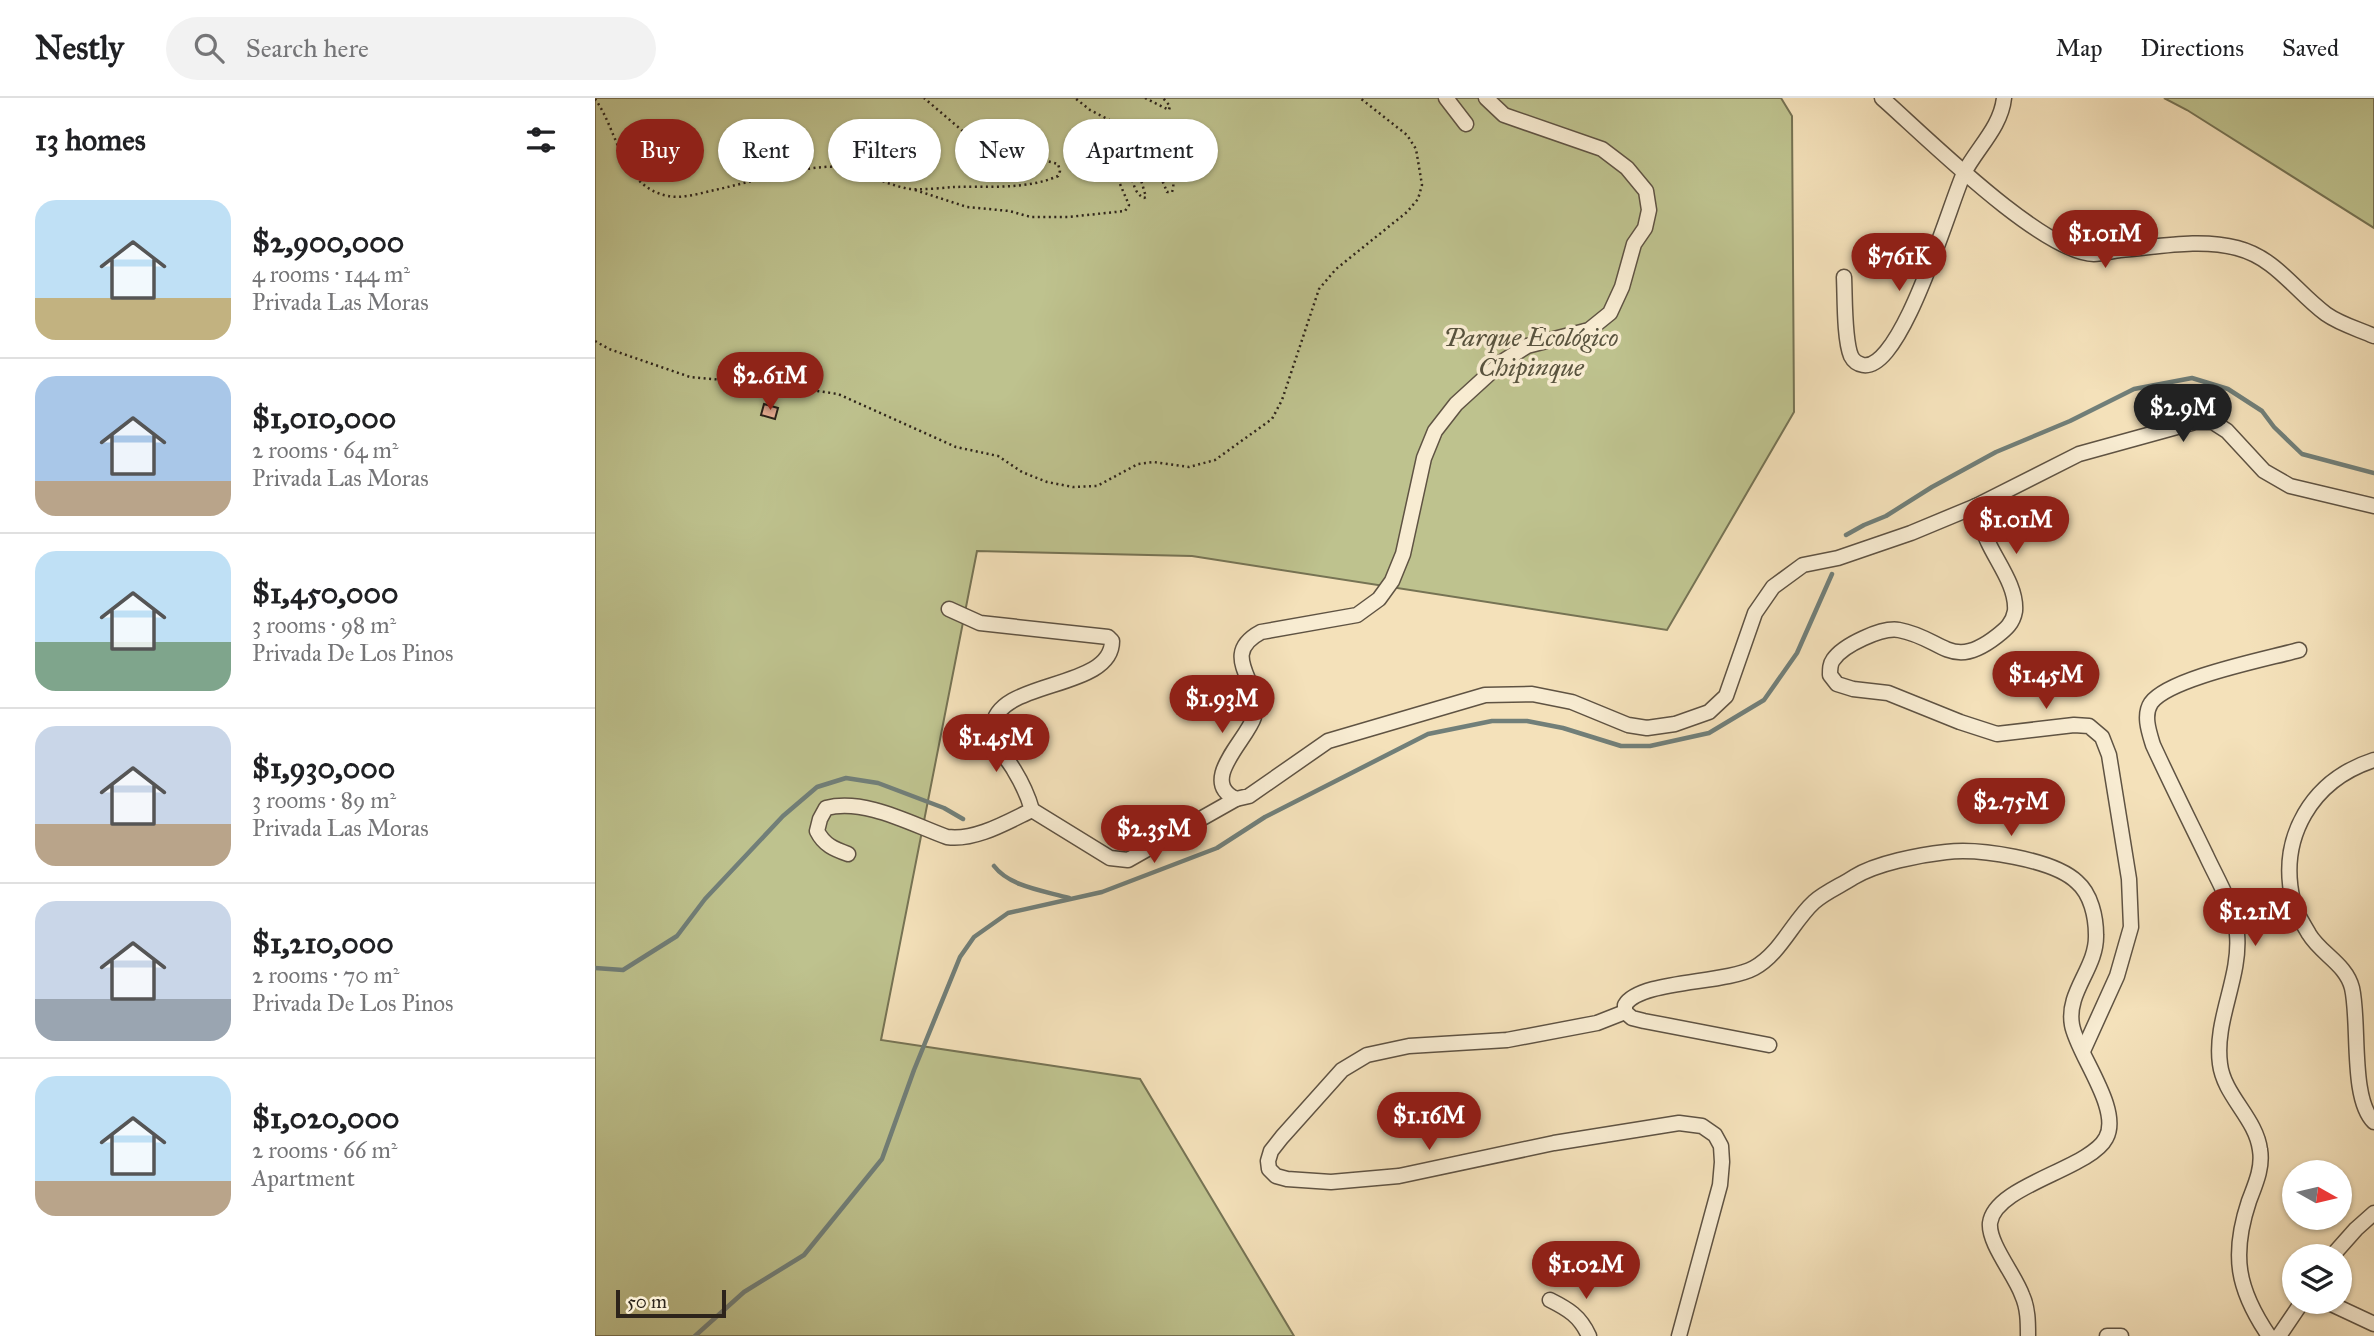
<!DOCTYPE html>
<html lang="en">
<head>
<meta charset="utf-8">
<style>
	body { margin:0; font-family:"IM FELL Great Primer",serif; background:#f2f2f2; color:#202124; height:100vh; display:flex; flex-direction:column; font-size:26px; white-space:nowrap }
	* { box-sizing:border-box; margin:0 }
	p { font-size:23px; color:#757577 }
	.icon { flex:none; width:38px; height:38px; fill:none; stroke:currentColor; stroke-width:2; stroke-linecap:round; stroke-linejoin:round }
	.map { position:relative; flex:1; overflow:hidden }
	.drawer { display:flex; flex-direction:column; background:#fff; width:595px }
	.drawer>* { flex:none }
	.guide { position:absolute; left:21px; top:21px; width:665px; height:63px; display:flex; gap:14px }
	.needle { width:46px; rotate:98deg }
	.controls { position:absolute; left:1687px; top:1062px; display:grid; gap:14px }
	.controls a { display:grid; place-items:center; width:70px; height:70px; border-radius:50%; background:#fff; box-shadow:0 2px 5px #0004; font-size:35px }
	.scale { position:absolute; left:21px; bottom:18px; width:110px; box-sizing:border-box; padding-left:7px; border:4px solid #2d241b; border-top:0; font-size:19px; line-height:24px; white-space:nowrap; color:#2d241b; -webkit-text-stroke:5px #f8ecd2; paint-order:stroke }
	.price { position:absolute; translate:-50% -60px; padding:0 16px; border-radius:24px; background:#8f2418; color:#fff; font-size:23px; line-height:46px; filter:drop-shadow(0 2px 4px #0008) }
	.price::after { content:''; position:absolute; left:50%; top:42px; width:21px; height:16px; margin-left:-10px; background:inherit; clip-path:polygon(0 0,100% 0,50% 100%) }
	.price.current { background:#222; color:#fff }
	ul { padding:0; list-style:none }
	li { display:flex; align-items:center; gap:21px; height:175px; padding:0 35px }
	li+li { border-top:2px solid #e0e0e0 }
	li span { display:grid; place-items:center; flex:none; width:196px; height:140px; border-radius:21px; color:#555 }
	li>.icon { margin-inline-start:auto }
	span .icon { width:84px; height:84px; fill:#fffc; stroke-width:1 }
	li b { font-size:30px }
	h2 { display:flex; justify-content:space-between; align-items:center; height:84px; padding:0 35px; font-size:30px }
	.pill { padding:0 24px; border-radius:32px; background:#fff; box-shadow:0 2px 5px #0004; font-size:24px; line-height:63px }
	.pill.current { background:#8f2418; color:#fff }
	header { display:flex; align-items:center; gap:42px; box-sizing:border-box; height:98px; padding:0 35px; background:#fff; border-bottom:2px solid #e0e0e0 }
	header strong { font-size:33px }
	nav { display:flex; gap:38px; margin-inline-start:auto; font-size:24px }
	.search { width:490px; height:63px; background:#f2f2f2; display:flex; align-items:center; gap:18px; box-sizing:border-box; padding:0 24px; border-radius:38px; color:#757577; font-size:26px }
	main { display:flex; flex:1; min-height:0 }
	.map>svg:first-child { display:block }
</style>
</head>
<body>
<header>
<strong>Nestly</strong>
<div class="search"><svg class="icon" aria-label="search" viewBox="0 0 24 24"><circle cx="10" cy="10" r="6"/><path d="M15 15l6 6"/></svg>Search here</div>
<nav><a>Map</a><a>Directions</a><a>Saved</a></nav>
</header>
<main>
<section class="drawer">
<h2>13 homes<svg class="icon" aria-label="filters" viewBox="0 0 24 24"><path d="M4 7h16M4 17h16"/><circle cx="9" cy="7" r="2"/><circle cx="15" cy="17" r="2"/></svg></h2>
<ul>
<li><span style="background:linear-gradient(#bfe0f5 70%,#c2b280 0)"><svg class="icon" aria-label="home" viewBox="0 0 24 24"><path d="M3 11l9-7 9 7M6 9v11h12V9"/></svg></span><div><b>$2,900,000</b><p>4 rooms · 144 m²</p><p>Privada Las Moras</p></div></li>
<li><span style="background:linear-gradient(#a9c7e8 75%,#b9a48a 0)"><svg class="icon" aria-label="home" viewBox="0 0 24 24"><path d="M3 11l9-7 9 7M6 9v11h12V9"/></svg></span><div><b>$1,010,000</b><p>2 rooms · 64 m²</p><p>Privada Las Moras</p></div></li>
<li><span style="background:linear-gradient(#bfe0f5 65%,#7fa58c 0)"><svg class="icon" aria-label="home" viewBox="0 0 24 24"><path d="M3 11l9-7 9 7M6 9v11h12V9"/></svg></span><div><b>$1,450,000</b><p>3 rooms · 98 m²</p><p>Privada De Los Pinos</p></div></li>
<li><span style="background:linear-gradient(#c9d6e8 70%,#b9a48a 0)"><svg class="icon" aria-label="home" viewBox="0 0 24 24"><path d="M3 11l9-7 9 7M6 9v11h12V9"/></svg></span><div><b>$1,930,000</b><p>3 rooms · 89 m²</p><p>Privada Las Moras</p></div></li>
<li><span style="background:linear-gradient(#c9d6e8 70%,#9aa5b1 0)"><svg class="icon" aria-label="home" viewBox="0 0 24 24"><path d="M3 11l9-7 9 7M6 9v11h12V9"/></svg></span><div><b>$1,210,000</b><p>2 rooms · 70 m²</p><p>Privada De Los Pinos</p></div></li>
<li><span style="background:linear-gradient(#bfe0f5 75%,#b9a48a 0)"><svg class="icon" aria-label="home" viewBox="0 0 24 24"><path d="M3 11l9-7 9 7M6 9v11h12V9"/></svg></span><div><b>$1,020,000</b><p>2 rooms · 66 m²</p><p>Apartment</p></div></li>
</ul>
</section>
<div class="map">
<svg width="1779" height="1238" viewBox="0 0 1779 1238">
	<rect width="100%" height="100%" fill="#f4e1ba"/>
	<filter id="stains"><feTurbulence type="fractalNoise" baseFrequency=".00286" numOctaves="4"/><feColorMatrix values="0 0 0 0 .2 0 0 0 0 .09 0 0 0 0 .02 0 0 0 .5 -.17"/></filter>
	<radialGradient id="worn" r=".72"><stop offset=".6" stop-color="#630" stop-opacity="0"/><stop offset="1" stop-color="#630" stop-opacity=".3"/></radialGradient>
	<g fill="#bec28e" stroke="#767354" stroke-width="2">
		<polygon points="0,0 1186,0 1197,18 1199,314 1072,532 597,458 382,453 286,942 545,981 699,1238 0,1238"/>
		<polygon points="1569,0 1779,0 1779,130 1592,12"/>
	</g>
	<g fill="none" stroke-linecap="round" stroke-linejoin="round">
		<g stroke="#717f79" stroke-width="4.5">
			<polyline points="1251,437 1269,427 1291,418 1337,389 1401,354 1475,323 1539,291 1597,280 1633,291 1667,313 1679,329 1707,356 1779,375"/>
			<path d="M 399,768 C 415,789 450,793 474,800"/>
			<polyline points="0,870 28,872 82,838 110,801 188,718 222,689 251,680 283,685 349,710 368,721"/>
			<polyline points="100,1238 149,1194 209,1157 287,1061 319,972 365,859 379,839 413,815 507,794 622,750 670,719 833,636 897,623 932,623 968,630 1026,648 1055,648 1114,635 1169,602 1202,555 1237,476"/>
		</g>
	</g>
	<polygon fill="#e9ae93" stroke="#2d241b" stroke-width="2" points="169,306 183,310 180,321 166,317"/>
	<g fill="none" stroke-linecap="round" stroke-linejoin="round">
		<g stroke="#5f5343" stroke-width="17">
			<g id="street">
				<polyline points="851,0 871,26"/>
				<path d="M 891,0 L 909,17 L 1007,51 L 1032,70 L 1051,93 L 1054,112 L 1050,130 L 1039,146 L 1027,189 L 1015,215 L 994,232 L 932,248 L 907,264 L 861,306 L 840,333 L 829,360 L 808,456 L 797,483 L 784,501 L 762,517 L 666,534 C 621,558 670,586 659,619 C 652,642 603,683 641,701 L 654,698 L 733,643 L 890,597 L 937,596 L 977,604 L 1033,627 L 1052,630 L 1080,626 L 1114,614 L 1131,598 L 1160,515 L 1178,489 L 1208,467 L 1243,460 L 1316,435 L 1381,408 L 1484,356 L 1600,324 L 1618,324 L 1632,333 L 1669,373 L 1695,388 L 1779,408"/>
				<path d="M 1287,0 C 1329,37 1447,155 1499,156 C 1507,156 1517,153 1525,152 C 1563,149 1605,140 1642,150 C 1681,160 1700,193 1731,216 C 1745,226 1763,231 1779,238"/>
				<path d="M 1249,179 C 1250,199 1249,241 1256,258 C 1259,264 1263,266 1268,267 C 1307,274 1355,105 1369,75 C 1382,50 1406,29 1409,0"/>
				<path d="M 1381,408 C 1384,421 1387,432 1393,444 C 1402,464 1422,489 1420,513 C 1418,525 1411,531 1402,538 C 1356,574 1348,540 1304,532 C 1287,529 1248,547 1238,562 C 1235,566 1235,571 1235,577 L 1242,586 L 1258,591 L 1293,595 L 1365,624 L 1402,636 L 1479,627 L 1494,628 L 1507,639 L 1514,657 L 1534,781 L 1536,829 L 1522,878 L 1488,953"/>
				<path d="M 1779,662 C 1717,682 1683,739 1698,803 C 1700,814 1709,827 1714,836 C 1726,856 1751,866 1757,890 C 1765,925 1755,1001 1779,1024"/>
				<polyline points="437,712 515,760 533,762 641,701"/>
				<path d="M 253,756 C 239,751 229,747 222,733 L 225,721 L 231,710 C 270,700 316,726 352,739 C 380,743 412,724 437,712 C 433,698 427,685 419,672 C 412,660 397,645 398,629 C 401,581 517,593 517,543 L 513,539 L 385,525 L 354,511"/>
				<polyline points="1030,914 1002,925 912,942 814,948 772,957 747,972 687,1039 676,1053 673,1063 674,1071 681,1078 692,1081 736,1084 804,1078 959,1045 1084,1025 1107,1028 1120,1037 1126,1048 1127,1064 1125,1087 1084,1238"/>
				<path d="M 1174,947 L 1049,923 L 1037,920 L 1030,914 L 1030,907 C 1045,882 1129,886 1159,870 C 1185,856 1198,823 1219,804 C 1230,794 1247,787 1259,779 C 1282,765 1324,757 1351,754 C 1383,750 1458,761 1482,784 C 1496,796 1501,819 1501,837 C 1502,870 1471,894 1477,927 C 1482,956 1527,1011 1511,1040 C 1495,1071 1400,1087 1395,1125 C 1393,1145 1420,1177 1427,1197 C 1433,1210 1433,1224 1433,1238"/>
				<polyline points="1737,1158 1761,1131 1779,1115"/>
				<path d="M 955,1202 C 973,1211 985,1218 994,1238"/>
				<polyline points="1732,1204 1779,1226"/>
				<polyline points="1512,1238 1526,1238"/>
				<path d="M 1674,1238 C 1642,1191 1636,1157 1654,1103 C 1660,1087 1668,1070 1665,1052 C 1661,1020 1629,998 1625,966 C 1619,922 1646,880 1642,836 C 1639,808 1622,781 1611,757 C 1593,720 1575,684 1558,647 C 1554,634 1548,617 1556,605 C 1574,580 1672,561 1704,552"/>
				<polyline points="1684,1238 1707,1204"/>
			</g>
		</g>
		<g stroke="#2d241b" stroke-width="2.5" stroke-dasharray="2 3.5" stroke-linecap="butt">
			<polyline points="550,0 574,12 575,8 568,0"/>
			<path d="M 0,1 C 23,32 26,89 73,98 C 88,101 106,95 120,92 C 156,84 192,72 229,69 C 259,66 286,87 316,91 C 329,92 345,90 358,89 C 391,88 432,92 463,78 L 465,73 L 463,66 L 433,58 L 370,35 L 329,0"/>
			<path d="M 320,92 L 372,109 L 414,113 L 436,119 L 473,119 L 530,113 L 534,107 L 525,86 L 528,71 L 532,72 C 540,82 537,94 549,100 L 551,99 L 538,55 L 542,53 C 558,59 566,79 572,94 L 577,94 C 582,80 573,57 563,47 L 495,12 L 480,0"/>
			<polyline points="0,243 14,251 95,279 151,284 188,295 222,293 243,296 361,349 403,358 427,374 452,384 478,389 502,388 543,366 559,364 594,369 620,362 677,321 687,302 724,191 741,171 812,114 823,101 827,87 821,51 812,37 765,0"/>
		</g>
		<use href="#street" stroke="#f8ecd2" stroke-width="14"/>
	</g>
	<g text-anchor="middle" stroke-width="7" stroke-linejoin="round" paint-order="stroke">
		<g font-size="26" font-style="italic" fill="#58533e" stroke="#f8ecd2">
			<text x="936" y="248">Parque Ecológico<tspan x="936" dy="30">Chipinque</tspan></text>
		</g>
	</g>
	<rect width="100%" height="100%" filter="url(#stains)"/>
	<rect width="100%" height="100%" fill="url(#worn)"/>
</svg>
<div class="controls">
<a><svg class="needle" viewBox="-14 -14 28 28"><path d="M0-13l5 13h-10z" fill="#e53935"/><path d="M0 13l5-13h-10z" fill="#757577"/></svg></a>
<a><svg class="icon" aria-label="layers" viewBox="0 0 24 24"><path d="M12 4l9 5-9 5-9-5zM3 14l9 5 9-5"/></svg></a>
</div>
<div class="scale">50 m</div>
<b class="price" style="left:1510px;top:172px">$1.01M</b>
<b class="price" style="left:1304px;top:195px">$761K</b>
<b class="price" style="left:175px;top:314px">$2.61M</b>
<b class="price current" style="left:1588px;top:346px">$2.9M</b>
<b class="price" style="left:1421px;top:458px">$1.01M</b>
<b class="price" style="left:1451px;top:613px">$1.45M</b>
<b class="price" style="left:627px;top:637px">$1.93M</b>
<b class="price" style="left:401px;top:676px">$1.45M</b>
<b class="price" style="left:1416px;top:740px">$2.75M</b>
<b class="price" style="left:559px;top:767px">$2.35M</b>
<b class="price" style="left:1660px;top:850px">$1.21M</b>
<b class="price" style="left:834px;top:1054px">$1.16M</b>
<b class="price" style="left:991px;top:1203px">$1.02M</b>
<div class="guide">
<a class="pill current">Buy</a>
<a class="pill">Rent</a>
<a class="pill">Filters</a>
<a class="pill">New</a>
<a class="pill">Apartment</a>
</div>
</div>
</main>
</body>
</html>
